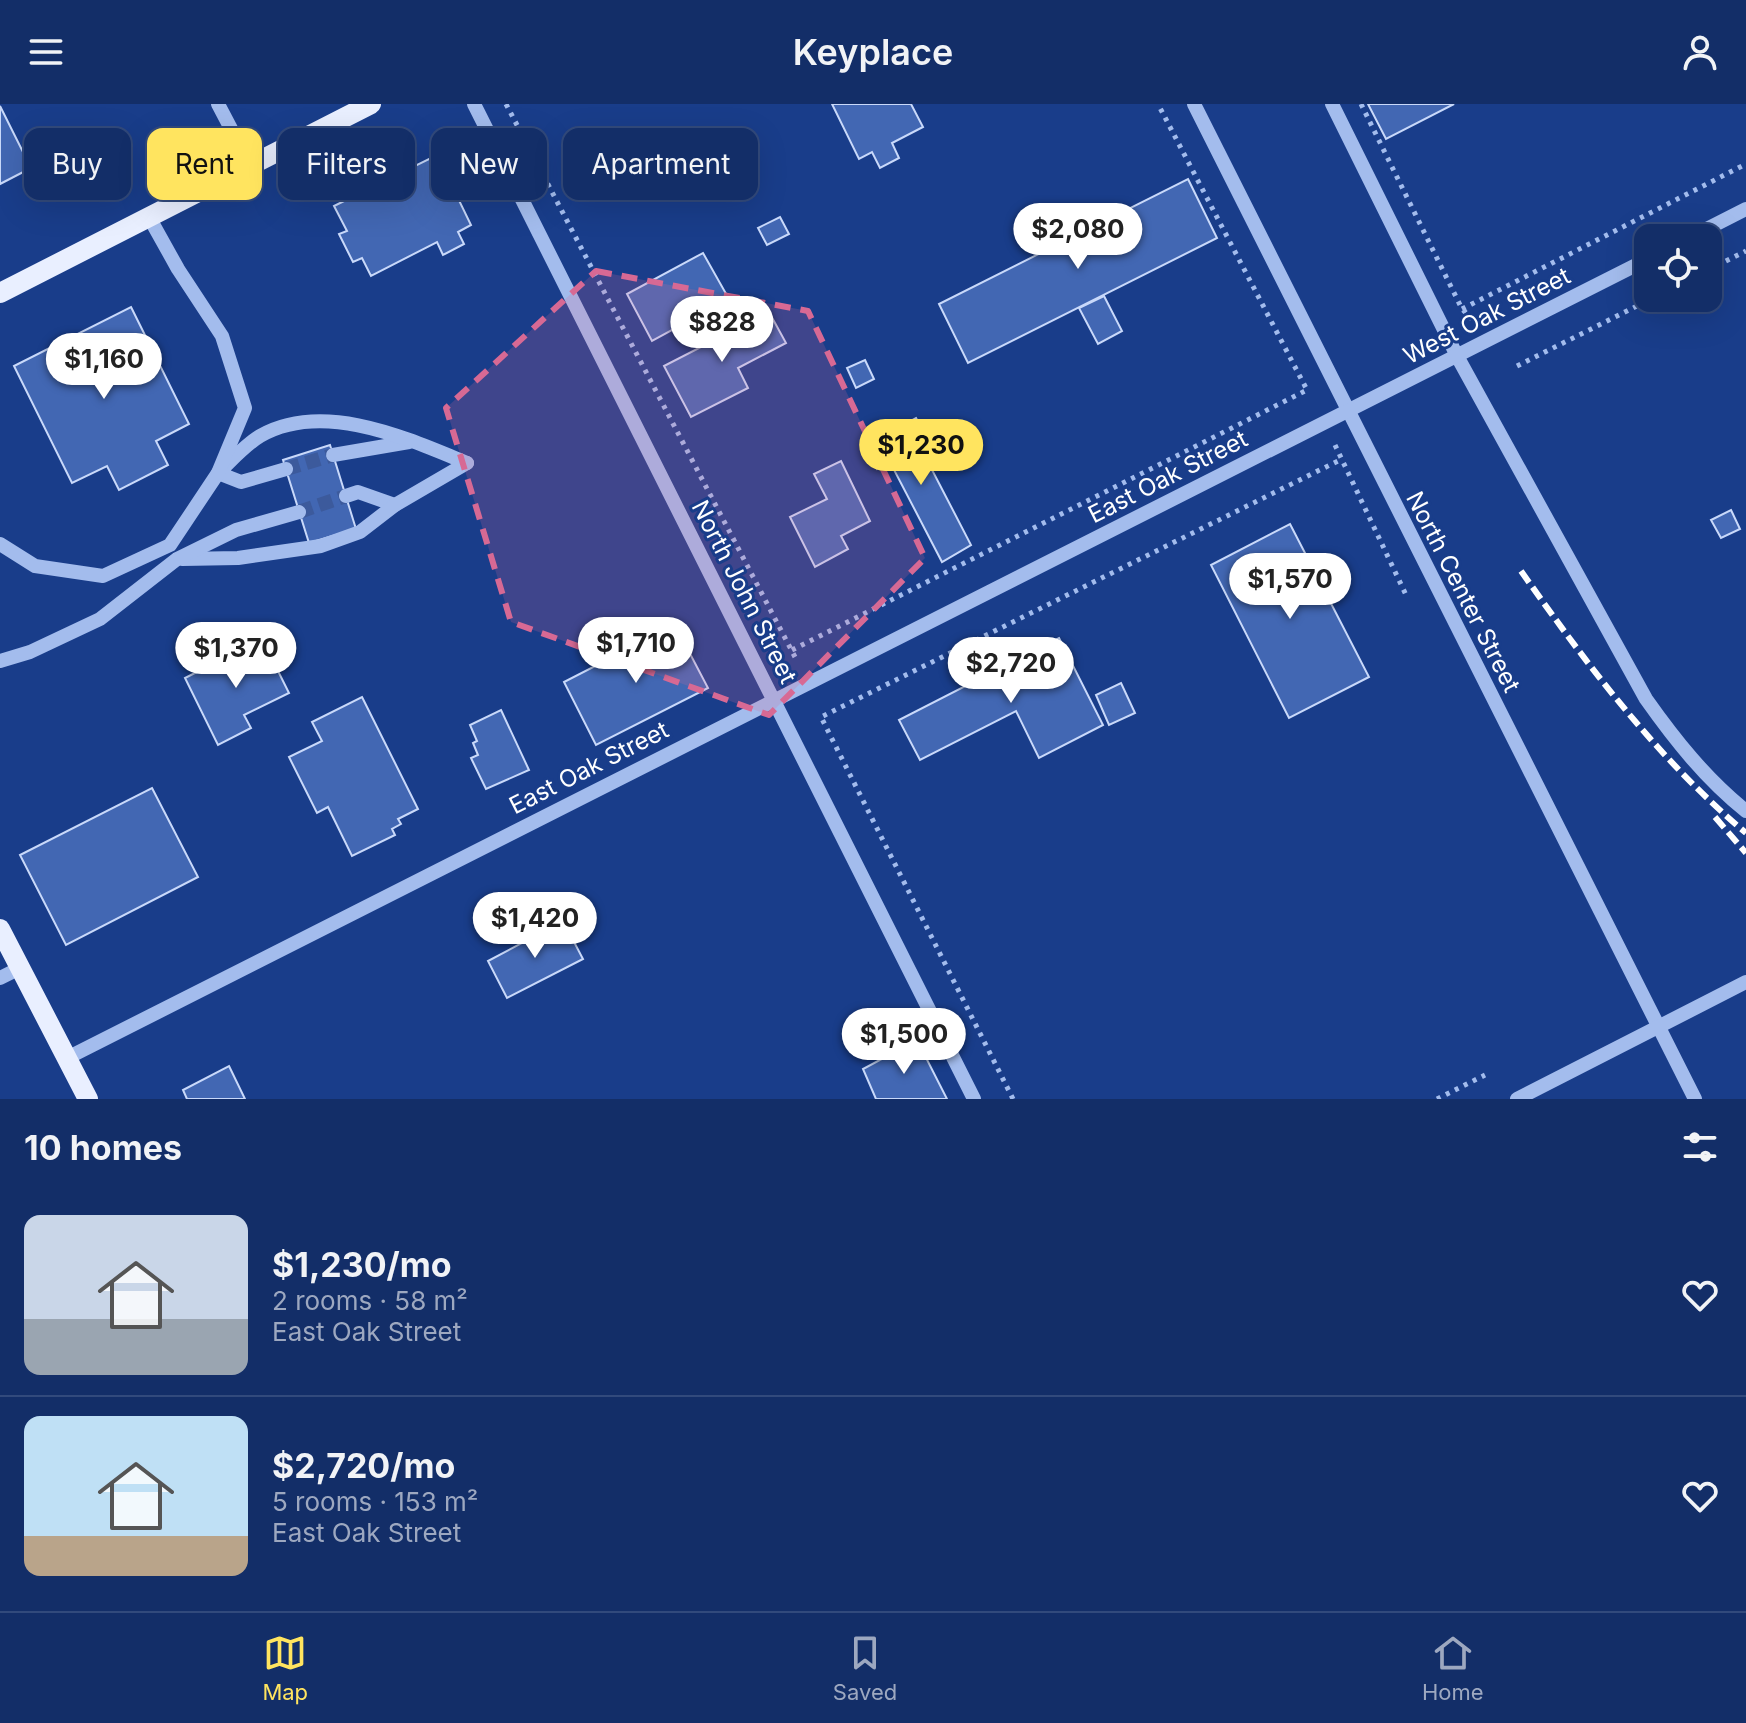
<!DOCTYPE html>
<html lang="en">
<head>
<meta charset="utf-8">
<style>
	body { margin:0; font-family:Inter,sans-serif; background:#203a71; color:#f1f3f6; height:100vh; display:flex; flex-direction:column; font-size:30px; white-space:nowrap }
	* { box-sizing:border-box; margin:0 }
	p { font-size:26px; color:#9da8c0 }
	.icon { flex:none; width:44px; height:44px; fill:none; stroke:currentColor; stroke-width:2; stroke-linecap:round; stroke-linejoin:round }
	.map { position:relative; height:995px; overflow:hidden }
	.details { display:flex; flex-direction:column; background:#132e68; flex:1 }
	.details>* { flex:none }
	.guide { position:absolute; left:24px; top:24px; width:800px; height:72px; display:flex; gap:16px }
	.controls { position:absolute; left:1634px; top:120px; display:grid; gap:16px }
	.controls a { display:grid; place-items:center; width:88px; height:88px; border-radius:16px; background:#132e68; box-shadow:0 8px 32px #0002,0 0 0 2px #324a7c; font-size:40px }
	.price { position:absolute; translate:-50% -68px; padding:0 18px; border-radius:28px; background:#fff; color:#222; font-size:26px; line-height:52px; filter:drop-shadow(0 2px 4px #0008) }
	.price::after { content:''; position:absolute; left:50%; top:48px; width:24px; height:18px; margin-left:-12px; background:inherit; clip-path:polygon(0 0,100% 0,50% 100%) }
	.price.current { background:#ffe45f; color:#111 }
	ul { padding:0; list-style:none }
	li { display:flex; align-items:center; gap:24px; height:200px; padding:0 24px }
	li+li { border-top:2px solid #324a7c }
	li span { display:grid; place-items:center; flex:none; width:224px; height:160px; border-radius:16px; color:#555 }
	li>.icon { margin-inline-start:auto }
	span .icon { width:96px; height:96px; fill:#fffc; stroke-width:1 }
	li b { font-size:34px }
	h2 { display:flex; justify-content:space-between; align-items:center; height:96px; padding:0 24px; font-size:34px }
	.chip { padding:0 28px; border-radius:16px; background:#132e68; box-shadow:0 8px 32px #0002,0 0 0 2px #324a7c; font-size:28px; line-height:72px }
	.chip.current { background:#ffe45f; color:#111 }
	header { display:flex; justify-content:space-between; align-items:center; height:104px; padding:0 24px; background:#132e68; font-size:36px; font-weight:600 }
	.tab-bar { display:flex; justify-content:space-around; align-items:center; height:112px; border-top:2px solid #324a7c; background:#132e68; font-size:22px; color:#9da8c0 }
	.tab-bar a { display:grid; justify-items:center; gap:4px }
	.tab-bar .current { color:#ffe45f }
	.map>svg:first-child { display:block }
</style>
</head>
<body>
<header><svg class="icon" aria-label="menu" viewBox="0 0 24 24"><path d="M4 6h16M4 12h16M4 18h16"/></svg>Keyplace<svg class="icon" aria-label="person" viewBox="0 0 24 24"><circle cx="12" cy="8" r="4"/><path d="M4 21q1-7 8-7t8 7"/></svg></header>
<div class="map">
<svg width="1746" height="995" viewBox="0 0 1746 995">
	<rect width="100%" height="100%" fill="#193d8a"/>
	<g fill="#4267b3" stroke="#c9d9fa" stroke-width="2">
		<polygon points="832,0 911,0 923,23 892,39 899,54 880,64 872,48 859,55"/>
		<polygon points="1368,0 1454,0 1386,35"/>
		<polygon points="0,2 31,64 0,80"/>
		<polygon points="437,51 471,121 458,128 464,140 443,151 437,138 371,172 362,154 353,158 339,130 347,127 334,102"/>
		<polygon points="1188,75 1217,134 968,259 939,200"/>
		<polygon points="780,113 789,130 767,141 758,124"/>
		<polygon points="703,149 729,195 652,237 627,190"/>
		<polygon points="1104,192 1122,227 1098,240 1079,204"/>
		<polygon points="131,203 189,320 156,337 168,361 119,386 107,362 72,379 14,262"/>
		<polygon points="769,208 786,239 738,264 748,284 691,313 664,262"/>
		<polygon points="865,256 874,275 856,284 847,264"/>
		<polygon points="916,314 925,331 916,335 971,441 942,458 890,358 877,365 865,341"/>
		<polygon points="330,341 356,425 309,439 283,356"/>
		<polygon points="841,357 870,417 841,432 848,445 815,463 790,413 827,395 814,370"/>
		<polygon points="1731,406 1740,425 1721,434 1711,416"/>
		<polygon points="1290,420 1369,573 1289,614 1211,461"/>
		<polygon points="675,521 708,584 596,641 564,578"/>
		<polygon points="1059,534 1103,621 1039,654 1016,607 920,656 899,616"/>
		<polygon points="262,535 289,589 244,611 251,624 218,641 185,574"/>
		<polygon points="1121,579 1135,609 1109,621 1096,591"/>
		<polygon points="362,593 418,705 398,715 401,720 392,725 395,731 352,752 328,703 317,709 289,653 322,637 312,618"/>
		<polygon points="501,606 529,666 486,685 471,654 478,651 473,639 477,637 470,621"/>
		<polygon points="152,684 198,773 66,841 20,751"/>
		<polygon points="563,817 583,855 507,894 488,857"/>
		<polygon points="917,936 947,995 876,995 863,965"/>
		<polygon points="229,962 245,995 187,995 183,986"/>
	</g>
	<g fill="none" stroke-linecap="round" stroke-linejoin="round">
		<g stroke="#3c5a9c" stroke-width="14" stroke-dasharray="14 7" stroke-linecap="butt">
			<polyline points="286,365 333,351"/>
			<polyline points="299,408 346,392"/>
		</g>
		<g stroke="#a3bced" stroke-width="5" stroke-dasharray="4 6" stroke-linecap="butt">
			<polyline points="506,0 795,553"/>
			<polyline points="1361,0 1462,205 1472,215"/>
			<polyline points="1708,166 1746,147"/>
			<polyline points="1462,205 1746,60"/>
			<polyline points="1517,262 1653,194"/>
			<polyline points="1335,341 1407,493"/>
			<polyline points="792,546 1307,286 1158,0"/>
			<polyline points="1013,995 821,613 1340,356"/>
			<polyline points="1437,995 1485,971"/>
		</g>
		<g stroke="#a3bced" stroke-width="14">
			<polyline points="218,0 250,61"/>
			<polyline points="474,0 974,995"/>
			<polyline points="1194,0 1695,995"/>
			<path d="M 1332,0 L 1457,252 L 1646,595 C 1675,636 1706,675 1746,707"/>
			<polyline points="1689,134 1746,105"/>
			<polyline points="333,351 409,338"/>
			<path d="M 286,365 L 241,378 L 218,369 C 231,357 245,341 260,332 C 323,296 406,334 467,359"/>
			<polyline points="346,392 358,388 395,401"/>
			<polyline points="0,440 35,462 103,472 170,441 218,369 245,304 222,232 178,165 149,113"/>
			<polyline points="182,455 238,454 321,442 360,428 395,401 467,359"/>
			<polyline points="0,557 30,548 100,515 177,455 236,426 299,408"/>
			<polyline points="0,874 20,864"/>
			<polyline points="67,954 1648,155"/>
			<polyline points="1517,995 1746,878"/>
		</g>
		<g stroke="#e9efff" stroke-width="20">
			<polyline points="0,189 371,0"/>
			<polyline points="0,825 88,995"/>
		</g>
		<g stroke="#fff" stroke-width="6" stroke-dasharray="14 6" stroke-linecap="butt">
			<path d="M 1521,467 C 1588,562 1657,654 1746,729"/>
			<polyline points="1715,713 1746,749"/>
		</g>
	</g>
	<path fill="#d76994" fill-opacity="0.2" stroke="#d76994" stroke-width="6" stroke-dasharray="16 10" stroke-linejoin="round" d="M 596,167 L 808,207 L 925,454 L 769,611 L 511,518 L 446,304 Z"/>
	<g text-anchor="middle" stroke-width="6" stroke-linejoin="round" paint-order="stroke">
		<g font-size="24" fill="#fff" stroke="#193d8a">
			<text transform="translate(1487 212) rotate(-27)" y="8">West Oak Street</text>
			<text transform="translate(1168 373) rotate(-27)" y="8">East Oak Street</text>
			<text transform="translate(744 488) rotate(63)" y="8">North John Street</text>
			<text transform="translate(1463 488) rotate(63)" y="8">North Center Street</text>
			<text transform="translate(589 664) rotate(-27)" y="8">East Oak Street</text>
		</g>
	</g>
</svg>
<div class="controls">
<a><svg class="icon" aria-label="locate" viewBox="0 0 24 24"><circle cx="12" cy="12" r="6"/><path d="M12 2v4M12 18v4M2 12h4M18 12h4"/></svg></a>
</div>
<b class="price" style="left:1078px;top:167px">$2,080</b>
<b class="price" style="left:722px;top:260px">$828</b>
<b class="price" style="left:104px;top:297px">$1,160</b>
<b class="price current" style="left:921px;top:383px">$1,230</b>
<b class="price" style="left:1290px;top:517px">$1,570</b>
<b class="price" style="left:636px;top:581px">$1,710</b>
<b class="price" style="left:236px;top:586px">$1,370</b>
<b class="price" style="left:1011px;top:601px">$2,720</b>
<b class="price" style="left:535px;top:856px">$1,420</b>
<b class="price" style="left:904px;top:972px">$1,500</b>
<div class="guide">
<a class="chip">Buy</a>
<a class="chip current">Rent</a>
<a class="chip">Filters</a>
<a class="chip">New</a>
<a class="chip">Apartment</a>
</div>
</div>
<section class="details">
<h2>10 homes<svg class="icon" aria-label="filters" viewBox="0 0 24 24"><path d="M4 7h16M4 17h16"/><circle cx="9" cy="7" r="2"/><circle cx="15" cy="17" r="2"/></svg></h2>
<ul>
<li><span style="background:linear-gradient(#c9d6e8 65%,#9aa5b1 0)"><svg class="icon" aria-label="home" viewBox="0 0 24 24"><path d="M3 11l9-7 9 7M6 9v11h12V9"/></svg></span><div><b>$1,230/mo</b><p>2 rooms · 58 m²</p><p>East Oak Street</p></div><svg class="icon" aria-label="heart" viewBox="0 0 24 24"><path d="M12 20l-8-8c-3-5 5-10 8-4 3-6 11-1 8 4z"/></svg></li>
<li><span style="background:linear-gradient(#bfe0f5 75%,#b9a48a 0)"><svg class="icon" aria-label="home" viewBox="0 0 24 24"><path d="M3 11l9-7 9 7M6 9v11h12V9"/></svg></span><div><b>$2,720/mo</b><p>5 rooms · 153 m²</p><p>East Oak Street</p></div><svg class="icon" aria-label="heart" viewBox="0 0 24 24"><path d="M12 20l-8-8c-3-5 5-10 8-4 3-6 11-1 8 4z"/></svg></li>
</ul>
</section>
<nav class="tab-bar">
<a class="current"><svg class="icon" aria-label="map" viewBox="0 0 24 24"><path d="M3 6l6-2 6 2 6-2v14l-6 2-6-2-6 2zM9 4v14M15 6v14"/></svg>Map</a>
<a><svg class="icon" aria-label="saved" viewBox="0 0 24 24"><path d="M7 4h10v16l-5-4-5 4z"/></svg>Saved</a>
<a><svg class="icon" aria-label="home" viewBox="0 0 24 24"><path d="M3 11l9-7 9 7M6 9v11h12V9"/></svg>Home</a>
</nav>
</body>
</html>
